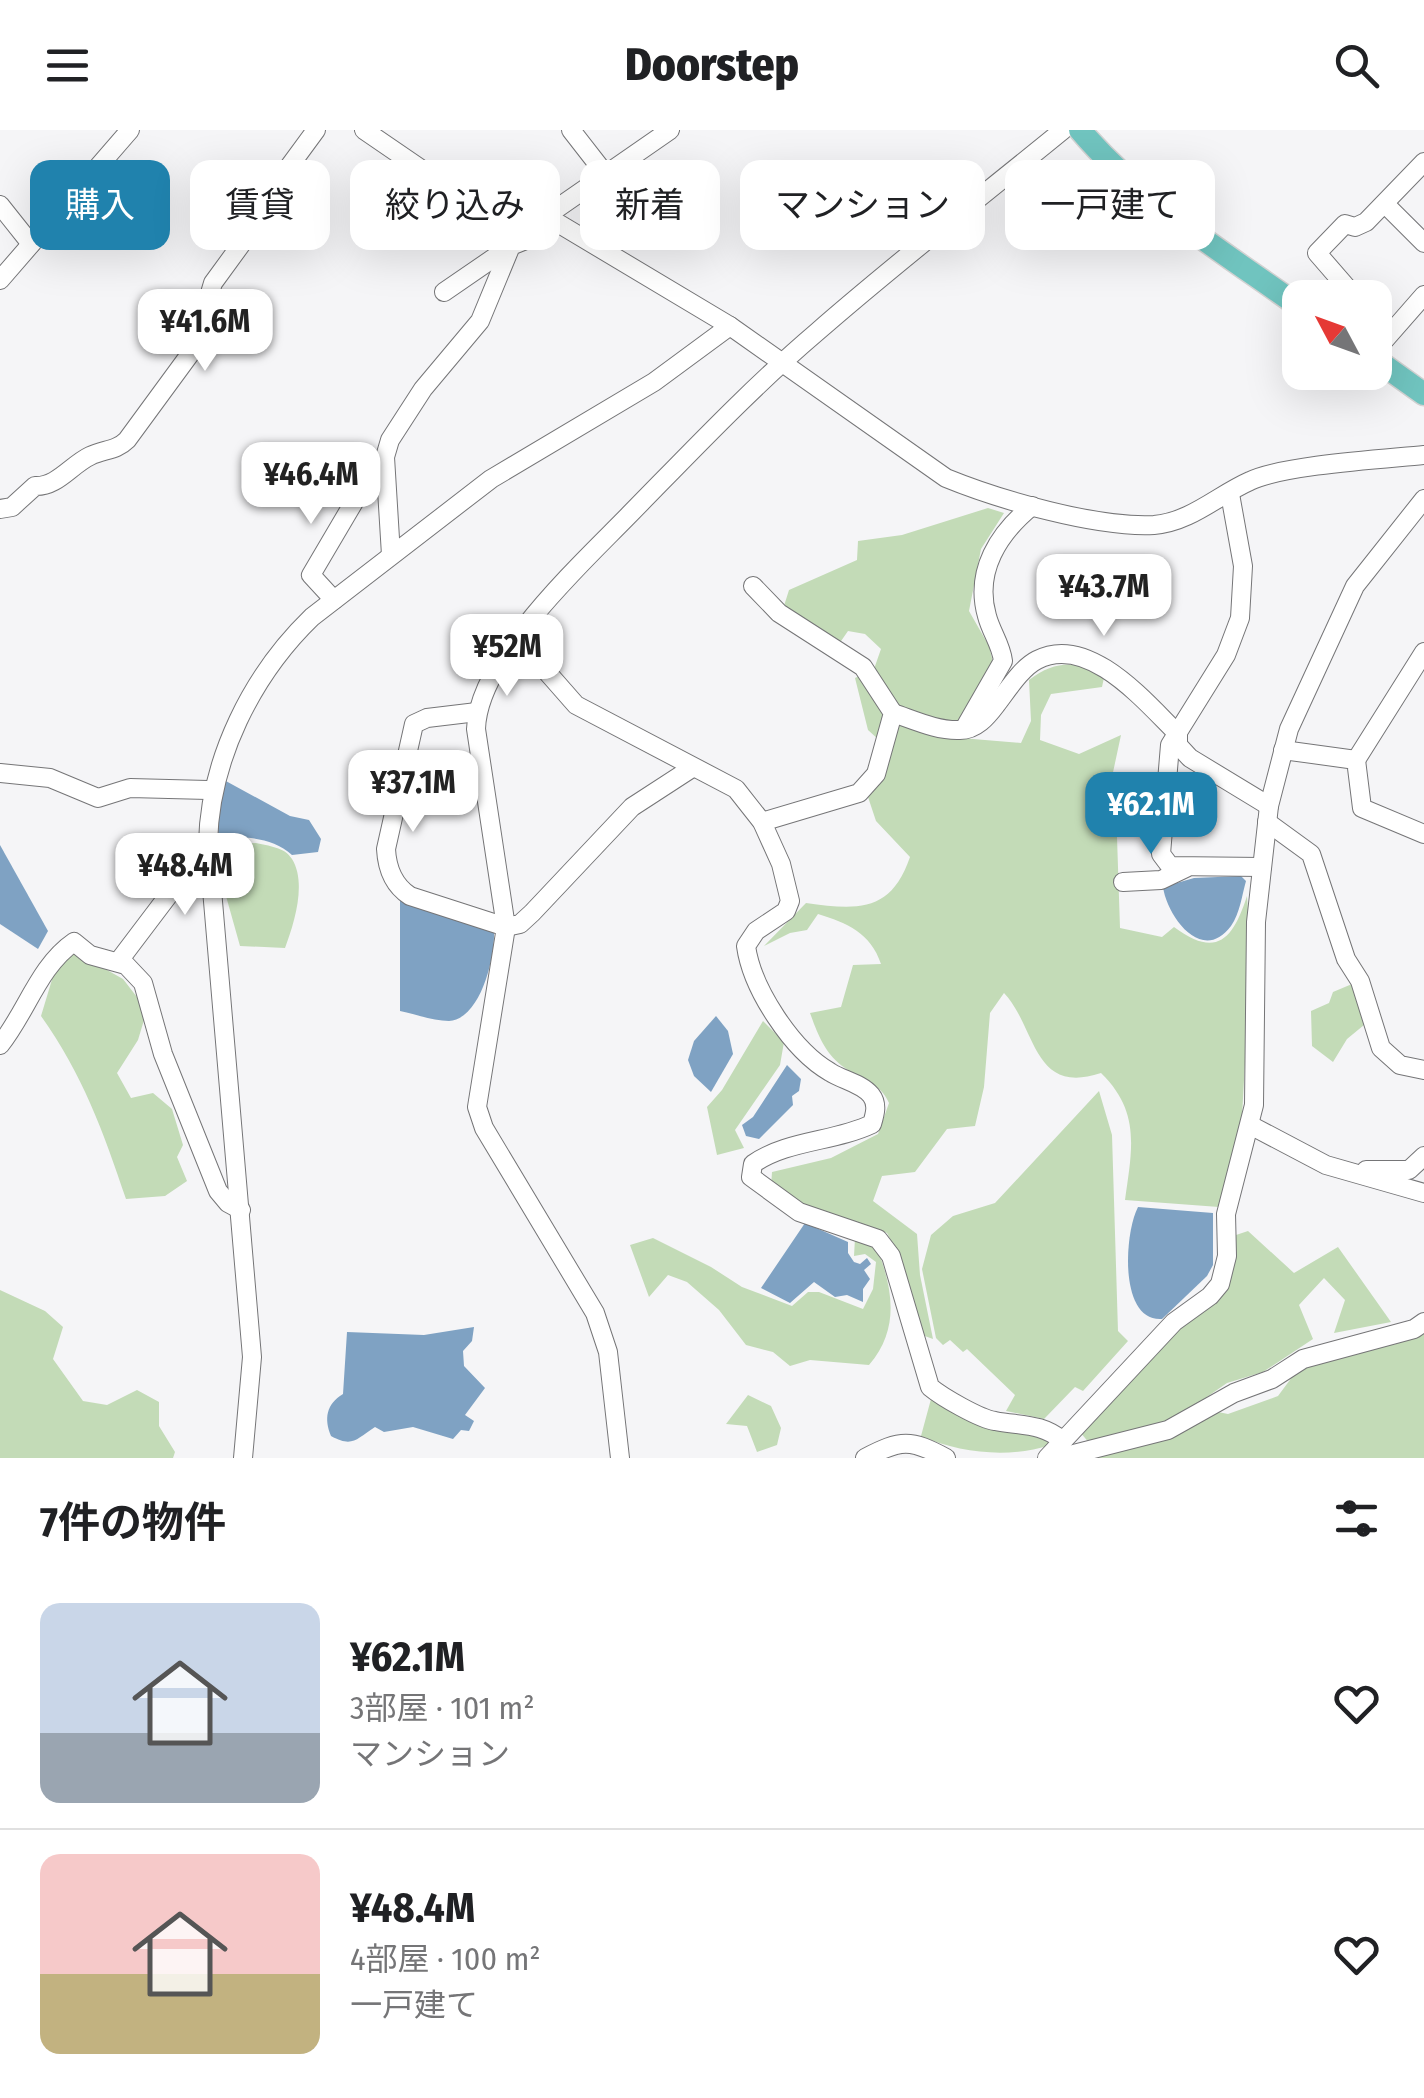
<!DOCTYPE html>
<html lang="ja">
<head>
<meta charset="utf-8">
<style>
	body { margin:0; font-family:"Fira Sans Condensed","Noto Sans JP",sans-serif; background:#f6f6f6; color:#202124; height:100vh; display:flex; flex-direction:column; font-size:38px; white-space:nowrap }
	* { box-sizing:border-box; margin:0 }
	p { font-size:32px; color:#757577 }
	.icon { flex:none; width:55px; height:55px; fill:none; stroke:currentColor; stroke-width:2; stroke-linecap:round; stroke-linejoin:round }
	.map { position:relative; height:1328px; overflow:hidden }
	.side { display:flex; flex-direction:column; background:#fff; flex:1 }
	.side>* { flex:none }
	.top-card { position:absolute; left:30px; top:30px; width:1365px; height:90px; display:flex; gap:20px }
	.needle { width:65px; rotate:311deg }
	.controls { position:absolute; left:1282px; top:150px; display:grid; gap:20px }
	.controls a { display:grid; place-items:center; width:110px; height:110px; border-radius:20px; background:#fff; box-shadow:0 10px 40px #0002; font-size:50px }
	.price { position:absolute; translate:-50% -85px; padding:0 22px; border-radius:20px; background:#fff; color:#222; font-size:32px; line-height:65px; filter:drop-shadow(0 2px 5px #0008) }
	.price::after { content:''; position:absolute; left:50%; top:60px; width:30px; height:22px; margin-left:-15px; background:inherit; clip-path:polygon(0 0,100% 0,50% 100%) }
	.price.on { background:#2082ad; color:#fff }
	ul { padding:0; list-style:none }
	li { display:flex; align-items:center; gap:30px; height:250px; padding:0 40px }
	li+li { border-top:2px solid #e0e0e0 }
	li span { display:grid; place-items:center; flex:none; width:280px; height:200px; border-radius:20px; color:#555 }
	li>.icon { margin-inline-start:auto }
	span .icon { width:120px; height:120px; fill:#fffc; stroke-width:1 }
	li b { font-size:42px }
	h2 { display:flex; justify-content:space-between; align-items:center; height:120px; padding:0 40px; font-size:42px }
	.pill { padding:0 35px; border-radius:20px; background:#fff; box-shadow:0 10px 40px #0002; font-size:35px; line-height:90px }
	.pill.on { background:#2082ad; color:#fff }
	header { display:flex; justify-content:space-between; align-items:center; height:130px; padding:0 40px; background:#fff; font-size:45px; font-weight:800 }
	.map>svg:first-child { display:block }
</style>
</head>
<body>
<header><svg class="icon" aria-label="menu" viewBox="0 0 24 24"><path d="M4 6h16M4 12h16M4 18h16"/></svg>Doorstep<svg class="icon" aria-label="search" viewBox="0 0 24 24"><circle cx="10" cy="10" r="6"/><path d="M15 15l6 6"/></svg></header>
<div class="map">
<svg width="1424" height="1328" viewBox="0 0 1424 1328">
	<rect width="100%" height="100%" fill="#f5f5f7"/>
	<g fill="#c3dbb7">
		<path d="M 988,378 L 1004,383 L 981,419 L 969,481 L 989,516 L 993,532 L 949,607 L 1021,613 L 1031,591 L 1029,550 C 1055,530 1075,531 1105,543 L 1102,557 L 1051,564 L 1041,585 L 1040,610 L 1079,624 L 1121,605 L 1112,647 L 1131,663 L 1117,707 L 1120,798 L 1162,807 L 1174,797 C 1217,829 1233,809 1247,766 L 1251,826 L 1242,986 L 1219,1077 L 1125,1070 C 1132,1019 1141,982 1101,943 C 1032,966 1037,898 1004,863 L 990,883 L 984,957 L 975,996 L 947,999 L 915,1042 L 882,1046 L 873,1071 L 917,1104 L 920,1145 L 933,1209 L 922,1205 L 900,1128 L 887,1103 L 792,1070 L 771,1057 L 772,1042 L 831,1028 L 878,1004 L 889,973 C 880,952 862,951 845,938 C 825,924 818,905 810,883 L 841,877 L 853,835 L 881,834 C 871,803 847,793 818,784 L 807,800 L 790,803 L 764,816 L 806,773 C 857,780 891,783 910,727 L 876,691 L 868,667 L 885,642 L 891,621 L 868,600 L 855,548 L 874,539 L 881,519 L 865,504 L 848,501 L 839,514 L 783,479 L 789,460 L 857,430 L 858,411 L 902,405 Z"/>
		<path d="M 256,713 C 268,716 285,717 292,729 C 307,753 294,794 285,818 L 240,816 L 217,734 L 216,715 Z"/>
		<path d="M 75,822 L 123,849 L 147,880 L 138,910 L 117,943 L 131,968 L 153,963 L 172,979 L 183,1015 L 177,1027 L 187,1051 L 165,1066 L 126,1069 C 103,1001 83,945 41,886 L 54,843 Z"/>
		<polygon points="1352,854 1364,895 1347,909 1333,932 1312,916 1311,881 1329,873 1333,862"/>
		<polygon points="763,891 784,912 780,935 735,1000 744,1018 717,1025 707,977 722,960"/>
		<polygon points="1099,961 1112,1005 1118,1201 1128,1211 1083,1261 1075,1257 1044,1289 1006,1281 1015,1265 967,1219 963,1222 950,1210 943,1215 936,1208 922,1139 931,1105 953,1086 995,1073"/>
		<polygon points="1248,1101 1294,1143 1338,1117 1391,1192 1334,1203 1345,1170 1324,1148 1299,1175 1313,1209 1263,1242 1227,1253 1168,1294 1090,1314 1080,1302 1176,1197 1230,1147 1236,1105"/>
		<path d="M 653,1108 L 711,1137 L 742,1157 L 792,1176 L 808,1162 L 819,1162 L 863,1179 L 873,1159 L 876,1132 L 865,1124 L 854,1126 L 855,1108 L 877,1118 C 893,1159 900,1199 869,1235 L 810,1230 L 790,1236 L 773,1222 L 746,1215 L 719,1180 L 687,1152 L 668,1145 L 649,1167 L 630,1115 Z"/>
		<polygon points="0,1160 45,1181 63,1197 53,1229 83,1271 107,1275 137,1260 159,1272 159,1296 175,1322 173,1328 0,1328"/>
		<polygon points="1424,1198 1424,1328 1088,1328 1213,1281 1228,1284 1278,1266 1298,1239 1363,1219 1396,1214"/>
		<polygon points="748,1265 771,1276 781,1298 777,1315 757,1322 747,1296 726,1294"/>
		<path d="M 931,1269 L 987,1299 L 1020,1300 L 1051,1308 L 1050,1315 C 1011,1328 962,1324 921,1306 Z"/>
	</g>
	<g fill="#7fa2c3">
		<path d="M 224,650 L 290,686 L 309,690 L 321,709 L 318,722 L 292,725 C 272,707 244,706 219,708 L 216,679 Z"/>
		<polygon points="0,715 48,801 38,819 0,794"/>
		<path d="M 1241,746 L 1246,751 C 1242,765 1240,783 1231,796 C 1202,835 1167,786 1163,757 L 1194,748 Z"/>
		<path d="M 400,768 L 494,802 C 495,827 481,889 449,891 C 434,891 415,884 400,881 Z"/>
		<polygon points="716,886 728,901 733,924 711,962 694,946 688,930 694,911"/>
		<polygon points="787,935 801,949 799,961 792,966 793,975 759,1009 746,1006 742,995 753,987"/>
		<path d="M 1138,1077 L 1213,1083 L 1213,1135 L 1207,1146 L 1162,1189 C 1119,1192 1124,1104 1138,1077 Z"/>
		<polygon points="805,1093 848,1112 848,1123 854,1132 860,1134 867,1128 871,1134 864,1140 870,1149 863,1159 863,1172 847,1165 835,1167 814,1152 790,1173 761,1158"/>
		<path d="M 474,1197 L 472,1211 L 463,1221 L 464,1236 L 485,1258 L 465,1285 L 474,1291 L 469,1301 L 461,1300 L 453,1309 L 413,1297 L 384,1302 L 375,1297 C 356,1309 353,1318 331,1306 C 324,1289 326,1274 343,1264 L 347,1202 L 424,1205 Z"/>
	</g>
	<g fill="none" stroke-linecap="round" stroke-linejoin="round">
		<g stroke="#757577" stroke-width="20">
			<g id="minor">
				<polyline points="364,0 437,50 511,116 444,162"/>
				<polyline points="571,0 606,45"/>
				<polyline points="1385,74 1424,113"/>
				<polyline points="0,75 31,114"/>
				<polyline points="546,86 730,196"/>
				<polyline points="0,150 130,0"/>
				<polyline points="1356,168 1317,123 1345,94 1355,97 1366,92 1424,32"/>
				<polyline points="1375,188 1389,204"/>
				<polyline points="1375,221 1424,165"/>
				<polyline points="1230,364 1243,436 1240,488 1226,525 1170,615 1161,724 1170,736 1262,737"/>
				<path d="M 0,379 L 12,377 L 35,356 C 57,357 71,335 90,326 C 104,319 116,321 127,310 L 193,220 L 213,153 L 275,68 L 280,49 L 316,0"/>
				<polyline points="391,425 385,327 390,310 423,259 480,191 511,116 526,110 546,86 670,0"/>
				<polyline points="753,456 779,483 863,537 893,583 876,644 859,663 762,692"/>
				<polyline points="334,470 311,445 374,338 385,327"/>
				<path d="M 514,512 L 540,534 L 576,575 L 736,659 L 762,692 L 781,734 L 790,771 L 786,781 L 756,801 L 746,816 C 752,859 792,920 830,942 C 842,950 861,953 871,965 C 878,974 875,984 872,994 C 834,1012 787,1010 753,1034 L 751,1047 L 799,1082 L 878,1109 L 891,1126 L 930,1257 C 942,1267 980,1289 995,1291 C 1021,1296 1042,1293 1063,1311"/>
				<path d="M 477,582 L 427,588 L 414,594 L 386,719 C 387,738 393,755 410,766 L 506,797 L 520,794 L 532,783 L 632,677 L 692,638"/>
				<path d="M 893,583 C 914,590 937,601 960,600 C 976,600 987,587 996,575 C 1007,561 1021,538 1037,530 C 1089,503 1146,573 1178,604 L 1178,615 L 1190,628 L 1269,676"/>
				<path d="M 964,599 L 1003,531 C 1001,514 991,502 987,486 C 974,441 999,403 1032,376"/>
				<polyline points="1283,620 1356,630 1362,678 1424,704"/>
				<polyline points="1356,630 1424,522"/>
				<polyline points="0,643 50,648 98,668 130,658 208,660"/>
				<polyline points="1267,692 1311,724 1346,829 1360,851 1381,918 1400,935 1424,940"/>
				<polyline points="1123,752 1161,750 1186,738"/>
				<polyline points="118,832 208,713"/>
				<path d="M 0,915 C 26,883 39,836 74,812 L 90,825 L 126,835 L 143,853 L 163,924 L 218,1061 L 228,1073 L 241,1080"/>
				<polyline points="1250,995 1326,1035 1424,1063"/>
				<polyline points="1366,1040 1409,1040 1424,1026"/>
				<path d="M 243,1328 L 252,1227 L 208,713 C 210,629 252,545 312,487 L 491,349 L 654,252 L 730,196 L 946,348 C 1000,370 1097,398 1154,395 C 1191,392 1218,365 1250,351 C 1283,335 1384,329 1424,325"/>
				<path d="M 620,1328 L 608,1222 L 595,1183 L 484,998 L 477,977 L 506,797 L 476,599 C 478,529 579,436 627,387 C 689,324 750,259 817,202 C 897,132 981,67 1063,0"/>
				<path d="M 865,1328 C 901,1309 911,1309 946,1328"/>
				<polyline points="1047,1328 1174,1192 1210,1166 1220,1154 1227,1126 1226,1084 1254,975 1256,792 1269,676 1289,599 1355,456 1424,369"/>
				<polyline points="1058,1328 1168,1300 1234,1263 1272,1249 1303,1229 1414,1199 1424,1192"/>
			</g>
		</g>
		<g stroke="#d2d2d2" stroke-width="25">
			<g id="major">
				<path d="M 1080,0 C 1141,72 1223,122 1300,177"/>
				<polyline points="1375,229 1424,264"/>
			</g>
		</g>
		<use href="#minor" stroke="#fff" stroke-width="18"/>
		<use href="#major" stroke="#70c4bf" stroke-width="22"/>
	</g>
</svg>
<div class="controls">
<a><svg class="needle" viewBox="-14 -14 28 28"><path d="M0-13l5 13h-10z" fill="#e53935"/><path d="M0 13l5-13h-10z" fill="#757577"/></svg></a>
</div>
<b class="price" style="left:205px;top:244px">¥41.6M</b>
<b class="price" style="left:311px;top:397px">¥46.4M</b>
<b class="price" style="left:1104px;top:509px">¥43.7M</b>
<b class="price" style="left:507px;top:569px">¥52M</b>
<b class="price" style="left:413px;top:705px">¥37.1M</b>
<b class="price on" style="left:1151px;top:727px">¥62.1M</b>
<b class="price" style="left:185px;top:788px">¥48.4M</b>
<div class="top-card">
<a class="pill on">購入</a>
<a class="pill">賃貸</a>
<a class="pill">絞り込み</a>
<a class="pill">新着</a>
<a class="pill">マンション</a>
<a class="pill">一戸建て</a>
</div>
</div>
<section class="side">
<h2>7件の物件<svg class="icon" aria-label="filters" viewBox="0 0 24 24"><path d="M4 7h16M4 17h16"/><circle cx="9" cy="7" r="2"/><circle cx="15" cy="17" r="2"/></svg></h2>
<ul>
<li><span style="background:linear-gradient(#c9d6e8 65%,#9aa5b1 0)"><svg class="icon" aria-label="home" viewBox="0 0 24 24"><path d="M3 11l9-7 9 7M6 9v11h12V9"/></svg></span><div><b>¥62.1M</b><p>3部屋 · 101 m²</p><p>マンション</p></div><svg class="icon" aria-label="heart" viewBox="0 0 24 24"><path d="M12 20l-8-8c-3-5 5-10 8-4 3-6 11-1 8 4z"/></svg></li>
<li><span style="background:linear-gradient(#f6c9c9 60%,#c2b280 0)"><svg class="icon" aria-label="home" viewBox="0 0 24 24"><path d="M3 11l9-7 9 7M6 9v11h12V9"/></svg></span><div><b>¥48.4M</b><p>4部屋 · 100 m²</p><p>一戸建て</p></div><svg class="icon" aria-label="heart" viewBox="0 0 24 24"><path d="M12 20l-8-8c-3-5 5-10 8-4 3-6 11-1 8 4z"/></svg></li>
</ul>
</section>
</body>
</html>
